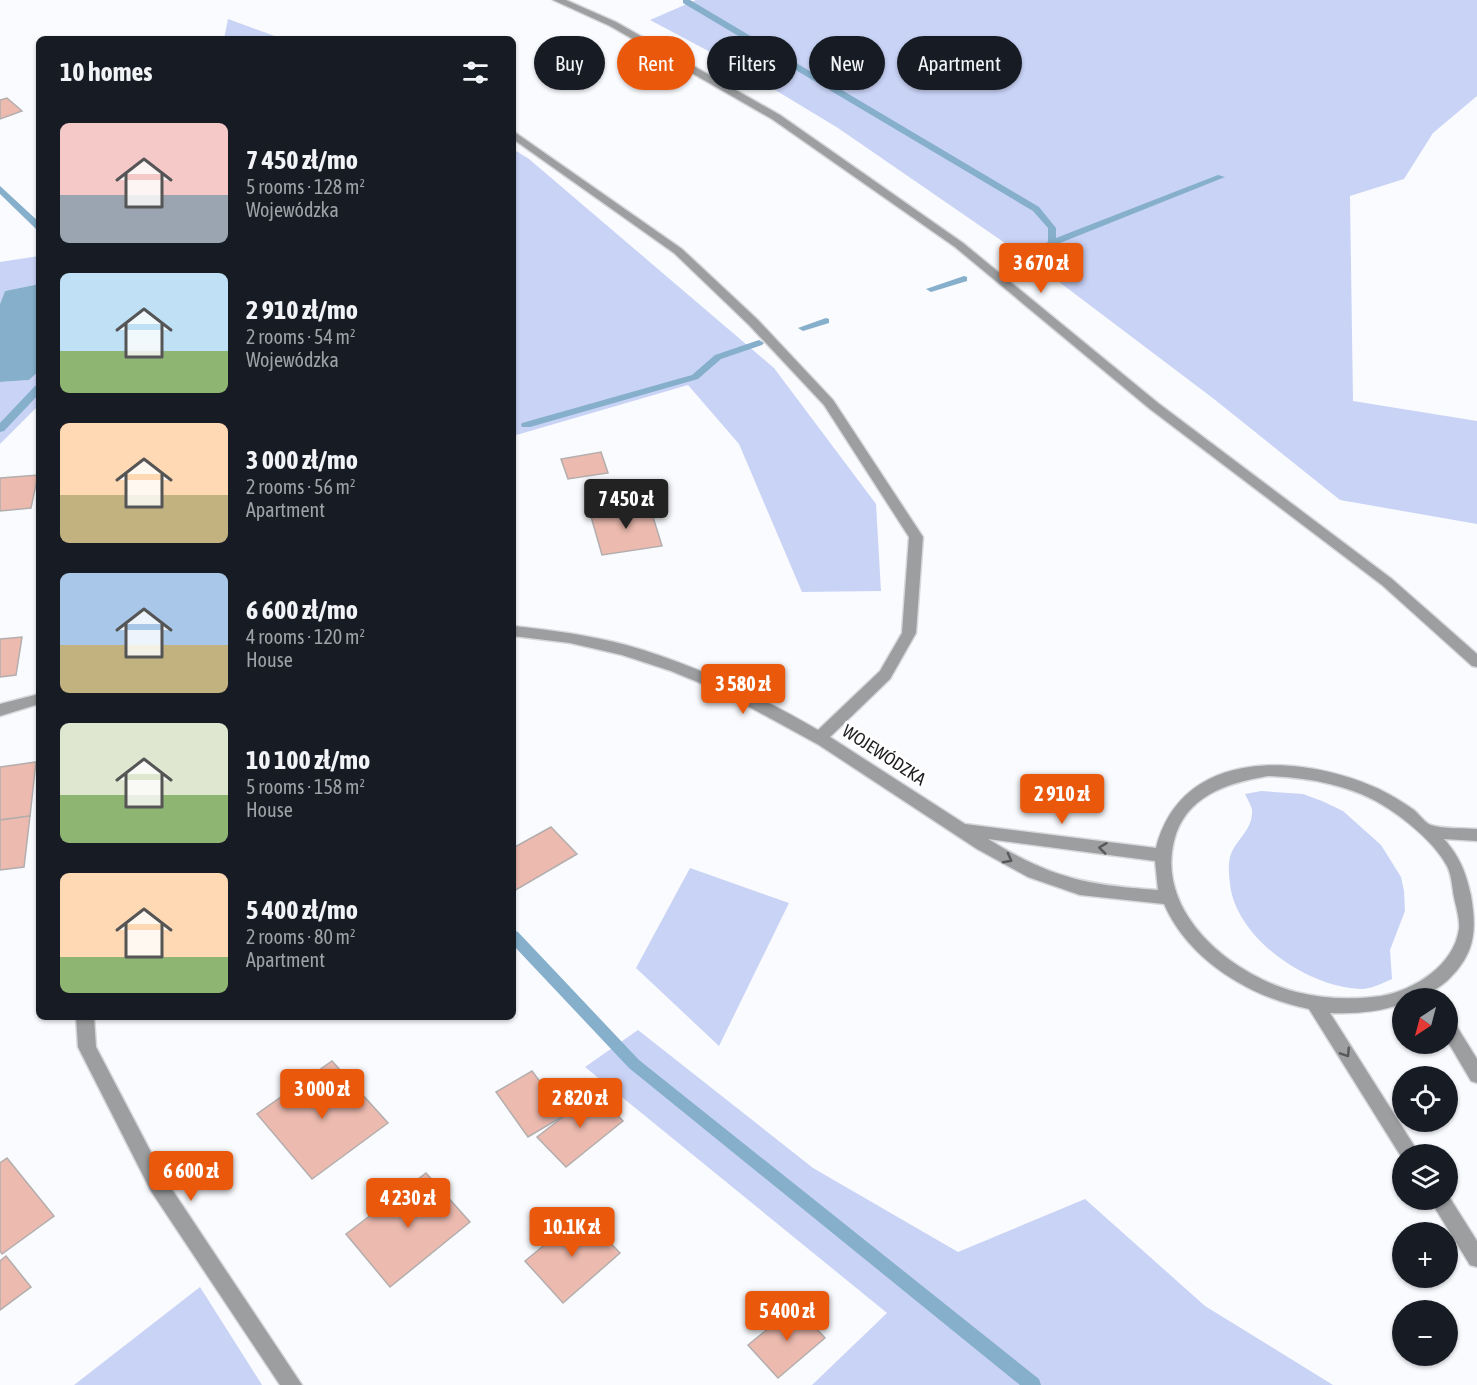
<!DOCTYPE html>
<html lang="en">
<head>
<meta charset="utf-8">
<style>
	body { margin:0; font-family:"Asap Condensed",sans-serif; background:#242831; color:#f1f3f6; height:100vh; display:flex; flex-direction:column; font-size:22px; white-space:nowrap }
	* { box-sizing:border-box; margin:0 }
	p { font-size:20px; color:#9ea1a6 }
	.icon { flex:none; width:33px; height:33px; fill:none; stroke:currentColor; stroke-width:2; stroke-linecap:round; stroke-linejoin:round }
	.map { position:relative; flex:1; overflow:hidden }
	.panel { position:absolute; left:36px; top:36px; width:480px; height:984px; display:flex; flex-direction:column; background:#171b24; border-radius:9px; box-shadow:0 2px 4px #0004 }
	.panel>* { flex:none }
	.banner { position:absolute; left:534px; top:36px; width:570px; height:54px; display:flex; gap:12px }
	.needle { width:39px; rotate:216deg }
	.controls { position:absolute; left:1392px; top:988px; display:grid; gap:12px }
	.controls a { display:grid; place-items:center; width:66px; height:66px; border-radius:50%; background:#171b24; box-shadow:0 2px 4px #0004; font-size:30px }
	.price { position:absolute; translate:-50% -51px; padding:0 14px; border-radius:6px; background:#ea580c; color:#fff; font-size:20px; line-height:39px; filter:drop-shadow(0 2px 3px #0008) }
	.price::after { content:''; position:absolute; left:50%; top:36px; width:18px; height:14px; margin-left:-9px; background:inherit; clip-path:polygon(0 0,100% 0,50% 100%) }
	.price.active { background:#222; color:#fff }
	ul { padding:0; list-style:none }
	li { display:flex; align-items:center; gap:18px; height:150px; padding:0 24px }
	li span { display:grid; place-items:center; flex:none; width:168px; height:120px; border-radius:9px; color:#555 }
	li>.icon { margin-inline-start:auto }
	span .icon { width:72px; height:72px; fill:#fffc; stroke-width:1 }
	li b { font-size:26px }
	h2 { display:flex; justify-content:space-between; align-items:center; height:72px; padding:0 24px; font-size:26px }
	.pill { padding:0 21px; border-radius:27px; background:#171b24; box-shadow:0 2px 4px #0004; font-size:21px; line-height:54px }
	.pill.active { background:#ea580c; color:#fff }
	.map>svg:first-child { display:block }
</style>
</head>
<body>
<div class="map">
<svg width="1477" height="1385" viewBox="0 0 1477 1385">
	<rect width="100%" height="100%" fill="#fafbfe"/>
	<g fill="#c9d3f6">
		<polygon points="696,0 1477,0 1477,96 1433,133 1404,179 1350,196 1353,401 1477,421 1477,524 1340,500 1214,399 1034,263 838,128 729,62 650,20"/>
		<polygon points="228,19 283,39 224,39"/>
		<polygon points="513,149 529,159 774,368 876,504 881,591 802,592 739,444 688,385 513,436"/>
		<polygon points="39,256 39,284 5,291 0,304 0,262"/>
		<polygon points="39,371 39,405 0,444 0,382 29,380"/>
		<path d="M 1261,791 L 1303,794 L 1322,801 L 1343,811 L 1381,845 L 1401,877 L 1404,891 L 1405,911 L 1390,950 L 1392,979 C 1383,983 1371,989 1361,989 C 1309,988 1236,939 1230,884 C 1229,876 1228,865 1230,857 C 1235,840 1253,830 1252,811 C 1252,806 1247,799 1245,794 Z"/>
		<polygon points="690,868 789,903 719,1046 636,968"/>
		<polygon points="638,1030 813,1168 958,1252 1085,1199 1205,1306 1333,1385 812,1385 887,1313 585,1067"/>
		<polygon points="200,1287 262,1385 74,1385"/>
	</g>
	<polygon fill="#85afcb" points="39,284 39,371 29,380 0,382 0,304 5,291"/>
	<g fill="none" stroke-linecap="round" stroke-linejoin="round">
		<g fill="#85afcb" fill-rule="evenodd">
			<polygon points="683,0 690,0 1039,207 1056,228 1056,238 1218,175 1225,177 1055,245 1012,266 1006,266 1006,262 1048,242 1048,228 1033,211 683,3"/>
			<polygon points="0,186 39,222 39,230 36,229 0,194"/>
			<polygon points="964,276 967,277 967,281 931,292 926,289"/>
			<polygon points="826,318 829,319 829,323 803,331 798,328"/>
			<polygon points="759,340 764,343 762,345 721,359 698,379 530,427 522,427 521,425 522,423 692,375 715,355"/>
			<polygon points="39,385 39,394 4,431 0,432 0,423 35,386"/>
			<polygon points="513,930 518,932 639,1060 1039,1379 1041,1385 1020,1385 629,1068 513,945"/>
		</g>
	</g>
	<g fill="#ecbaaf" stroke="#b3aead" stroke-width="1.5">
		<polygon points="7,98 22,111 0,119 0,100"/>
		<polygon points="601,452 608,473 568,479 561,459"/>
		<polygon points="38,475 31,508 0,511 0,478"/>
		<polygon points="649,504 662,546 602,555 590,513"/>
		<polygon points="22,637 16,675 0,677 0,639"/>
		<polygon points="36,762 30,816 0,820 0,767"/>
		<polygon points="30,816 24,867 0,870 0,820"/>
		<polygon points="551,827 577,854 514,891 513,848"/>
		<polygon points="332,1061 388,1123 312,1179 257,1114"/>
		<polygon points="532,1071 565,1115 528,1137 496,1092"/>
		<polygon points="595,1092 623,1121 566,1167 537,1137"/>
		<polygon points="7,1158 54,1216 2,1254 0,1251 0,1163"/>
		<polygon points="426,1173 470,1222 390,1287 346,1234"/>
		<polygon points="582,1214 620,1253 563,1303 525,1261"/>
		<polygon points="6,1256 31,1287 0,1310 0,1261"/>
		<polygon points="796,1306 825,1338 778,1378 748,1345"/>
	</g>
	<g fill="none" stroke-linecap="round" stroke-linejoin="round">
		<g stroke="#d7d8db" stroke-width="3">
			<g id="minor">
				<polygon points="553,0 566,0 616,22 780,115 963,243 1158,403 1392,579 1477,654 1477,667 1472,666 1382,585 1150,409 955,247 772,119 610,26"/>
				<path d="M 513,131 L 682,249 L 757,319 L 833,400 L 923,537 L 916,633 L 890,679 L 830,737 L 965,824 L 1156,848 C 1182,746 1302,754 1379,789 C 1391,795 1403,802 1414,810 C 1419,814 1425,823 1431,825 C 1442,829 1465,828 1477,829 L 1477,841 L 1444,839 C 1460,857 1466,873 1471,896 C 1477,931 1475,954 1448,980 C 1434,992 1421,999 1402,999 L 1402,1004 C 1378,1012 1356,1014 1330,1013 L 1420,1155 L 1402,1155 L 1402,1158 L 1309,1009 C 1250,997 1189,961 1164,904 L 1080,895 L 1028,877 L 977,849 L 819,745 L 722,692 L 671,671 L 622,655 L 570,643 L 513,636 L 513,626 C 551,630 589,635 626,645 C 694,664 757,695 818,730 L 880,671 L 902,633 L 909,537 L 824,405 L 749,325 L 674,253 L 513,139 ZM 1268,776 C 1310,778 1353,785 1389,809 C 1410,823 1435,844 1447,866 C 1452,876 1452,887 1454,897 C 1456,907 1460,918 1459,929 C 1454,965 1415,990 1381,996 C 1352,1000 1324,999 1296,992 C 1232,975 1156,914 1174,841 C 1185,796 1227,783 1268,776 ZM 988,839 L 1155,861 L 1158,890 C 1086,885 1051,878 988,839 Z"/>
				<polygon points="39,694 39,704 0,716 0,704"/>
				<polygon points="76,1017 94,1017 96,1047 165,1179 302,1385 280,1385 151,1191 78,1047"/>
				<polygon points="1448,1019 1454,1022 1477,1059 1477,1083 1471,1081 1448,1042"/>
				<polygon points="1448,1195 1477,1241 1477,1267 1470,1265 1430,1200 1448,1200"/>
			</g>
		</g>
		<use href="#minor" fill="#9c9e9f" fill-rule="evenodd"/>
	</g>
	<defs><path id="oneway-chevron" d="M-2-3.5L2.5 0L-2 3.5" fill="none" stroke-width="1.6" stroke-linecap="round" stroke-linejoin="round" transform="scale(1.5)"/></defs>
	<g stroke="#57585a">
		<use href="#oneway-chevron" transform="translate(1103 848) rotate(-173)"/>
		<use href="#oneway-chevron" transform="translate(1008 859) rotate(28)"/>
		<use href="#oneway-chevron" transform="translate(1346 1053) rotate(57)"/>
	</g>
	<g text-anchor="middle" stroke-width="6" stroke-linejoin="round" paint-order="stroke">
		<g font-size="18" fill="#1f1f21" stroke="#fff">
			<text transform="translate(884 755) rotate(33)" y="6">WOJEWÓDZKA</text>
		</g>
	</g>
</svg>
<div class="controls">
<a><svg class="needle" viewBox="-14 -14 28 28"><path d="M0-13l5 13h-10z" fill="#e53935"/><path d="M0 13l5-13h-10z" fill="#9ea1a6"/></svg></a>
<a><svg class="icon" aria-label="locate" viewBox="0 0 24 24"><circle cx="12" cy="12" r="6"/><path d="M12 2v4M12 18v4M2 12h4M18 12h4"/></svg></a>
<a><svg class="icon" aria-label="layers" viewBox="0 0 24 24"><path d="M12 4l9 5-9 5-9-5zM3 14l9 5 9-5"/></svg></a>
<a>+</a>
<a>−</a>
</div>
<b class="price" style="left:1041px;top:294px">3 670 zł</b>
<b class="price active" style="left:626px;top:530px">7 450 zł</b>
<b class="price" style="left:743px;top:715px">3 580 zł</b>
<b class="price" style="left:1062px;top:825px">2 910 zł</b>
<b class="price" style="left:322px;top:1120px">3 000 zł</b>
<b class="price" style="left:580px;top:1129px">2 820 zł</b>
<b class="price" style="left:191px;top:1202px">6 600 zł</b>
<b class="price" style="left:408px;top:1229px">4 230 zł</b>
<b class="price" style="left:572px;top:1258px">10.1K zł</b>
<b class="price" style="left:787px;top:1342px">5 400 zł</b>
<div class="banner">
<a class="pill">Buy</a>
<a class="pill active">Rent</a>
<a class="pill">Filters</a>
<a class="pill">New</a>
<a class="pill">Apartment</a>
</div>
<section class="panel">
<h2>10 homes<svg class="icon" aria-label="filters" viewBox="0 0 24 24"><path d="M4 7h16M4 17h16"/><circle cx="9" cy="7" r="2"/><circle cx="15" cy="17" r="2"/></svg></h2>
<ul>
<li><span style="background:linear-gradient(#f6c9c9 60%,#9aa5b1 0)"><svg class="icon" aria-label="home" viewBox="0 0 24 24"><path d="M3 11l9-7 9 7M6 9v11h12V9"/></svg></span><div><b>7 450 zł/mo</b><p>5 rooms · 128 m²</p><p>Wojewódzka</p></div></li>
<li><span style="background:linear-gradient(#bfe0f5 65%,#8fb573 0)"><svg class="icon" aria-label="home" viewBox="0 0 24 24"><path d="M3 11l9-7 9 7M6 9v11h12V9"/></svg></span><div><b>2 910 zł/mo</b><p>2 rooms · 54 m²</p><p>Wojewódzka</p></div></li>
<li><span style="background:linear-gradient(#ffd9b3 60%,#c2b280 0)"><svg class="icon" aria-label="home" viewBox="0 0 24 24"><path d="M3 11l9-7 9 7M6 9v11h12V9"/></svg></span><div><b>3 000 zł/mo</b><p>2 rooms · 56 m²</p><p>Apartment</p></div></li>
<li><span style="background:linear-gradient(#a9c7e8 60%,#c2b280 0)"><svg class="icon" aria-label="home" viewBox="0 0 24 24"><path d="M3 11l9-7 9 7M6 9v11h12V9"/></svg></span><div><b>6 600 zł/mo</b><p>4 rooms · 120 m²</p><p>House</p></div></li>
<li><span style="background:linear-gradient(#dfe7d0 60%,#8fb573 0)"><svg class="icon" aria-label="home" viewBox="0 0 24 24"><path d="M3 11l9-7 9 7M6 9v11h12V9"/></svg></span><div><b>10 100 zł/mo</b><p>5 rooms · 158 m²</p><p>House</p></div></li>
<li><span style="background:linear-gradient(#ffd9b3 70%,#8fb573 0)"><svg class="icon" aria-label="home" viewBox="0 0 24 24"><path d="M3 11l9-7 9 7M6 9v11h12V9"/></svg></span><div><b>5 400 zł/mo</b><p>2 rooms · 80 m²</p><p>Apartment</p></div></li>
</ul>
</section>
</div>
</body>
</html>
